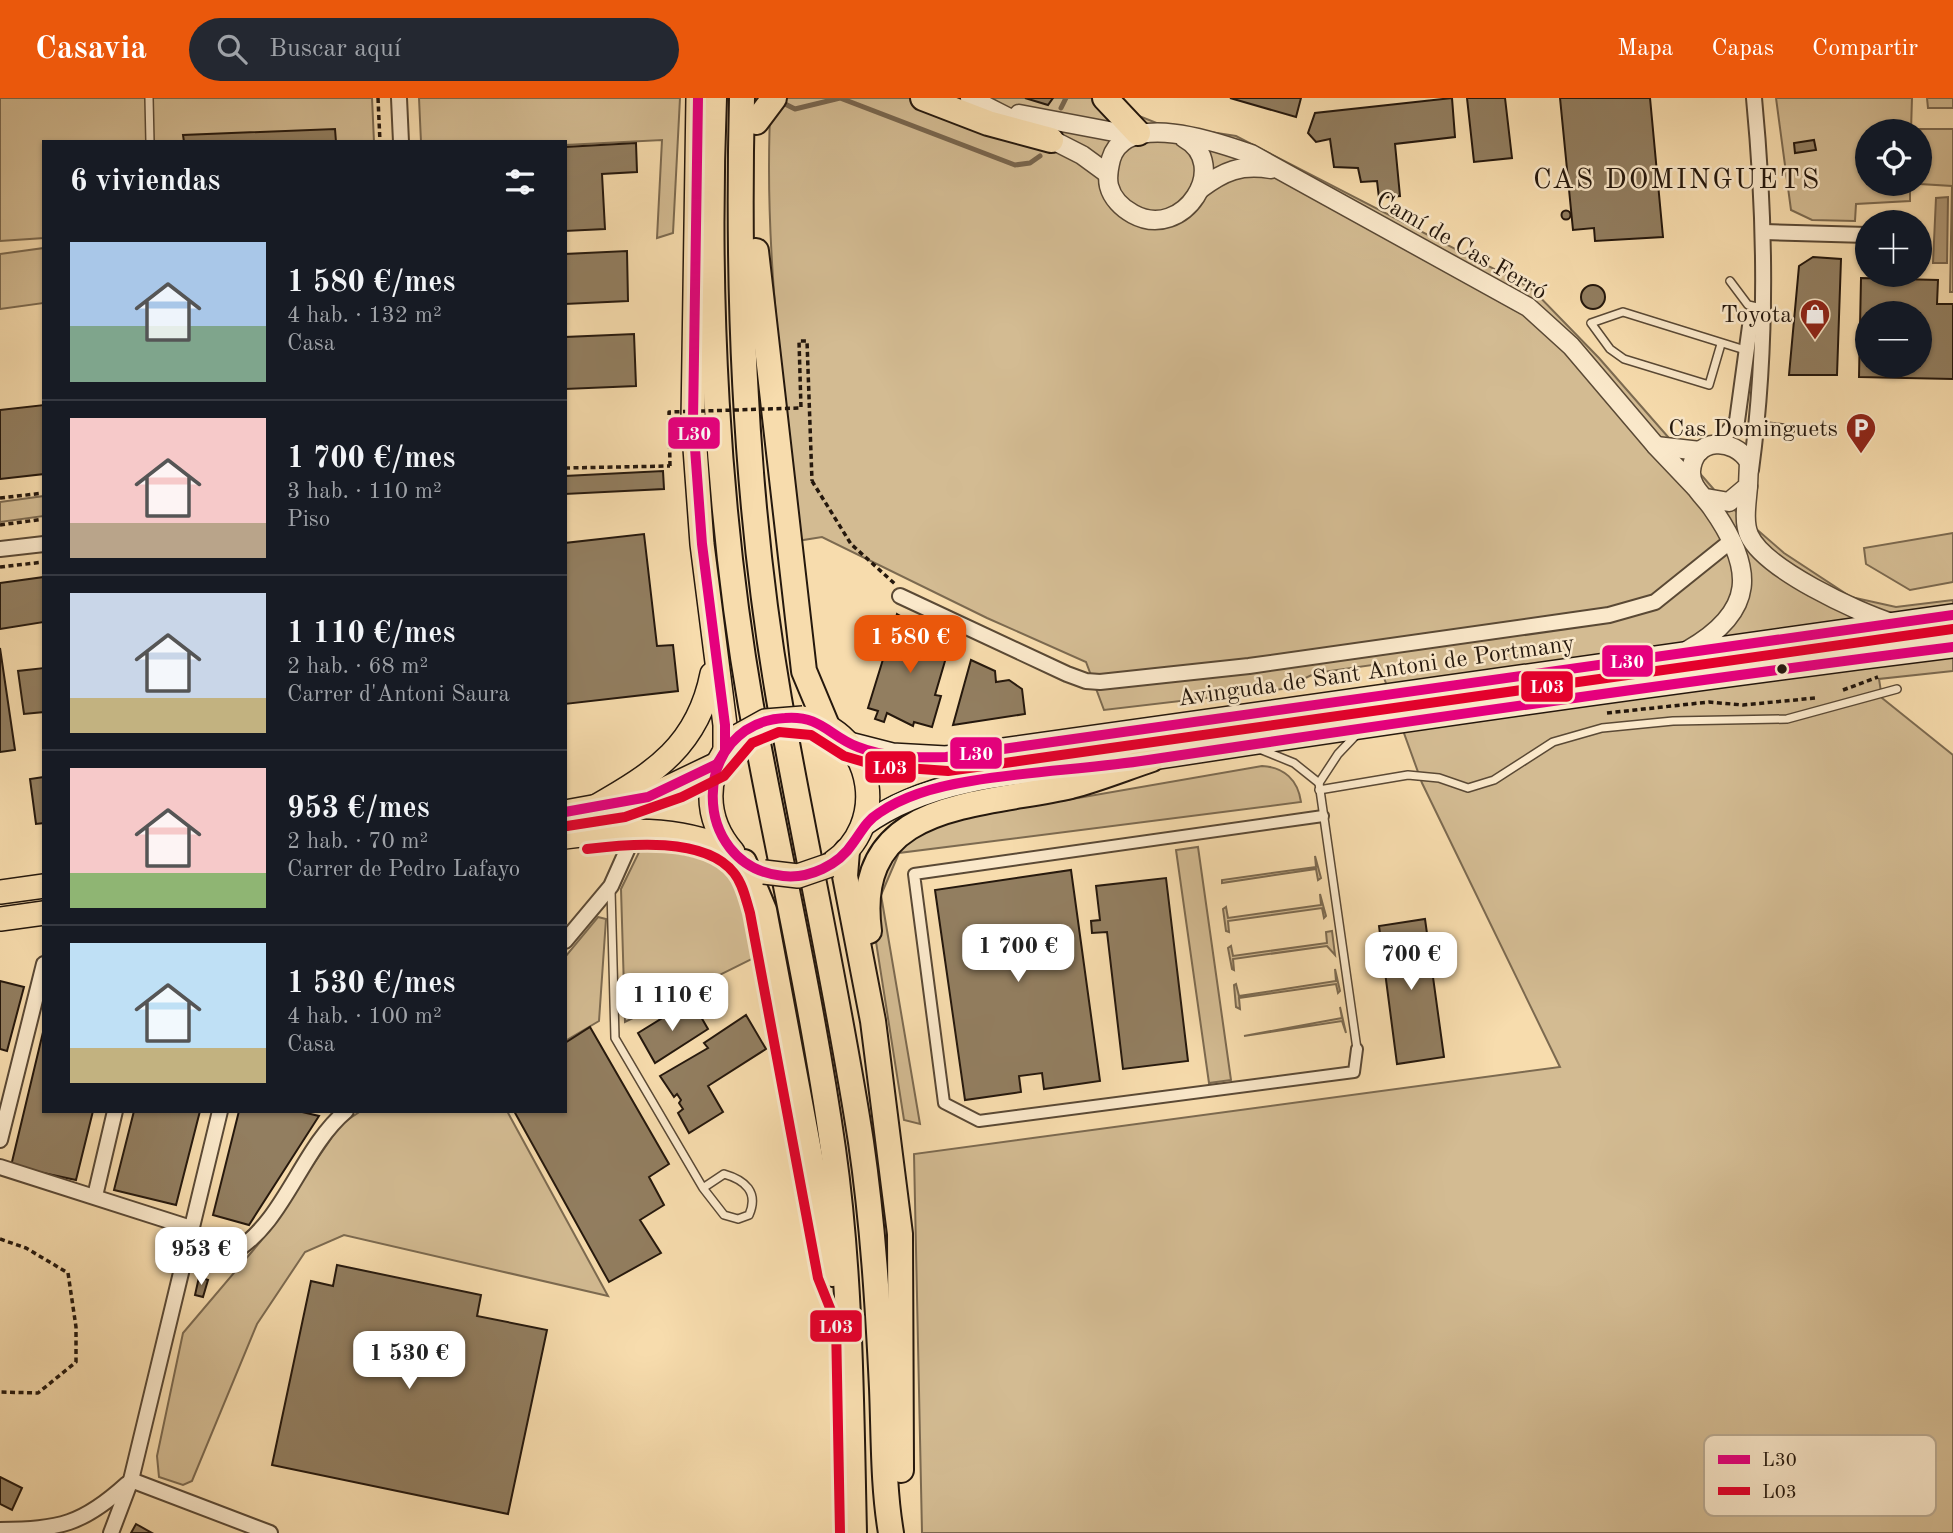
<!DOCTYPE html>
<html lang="es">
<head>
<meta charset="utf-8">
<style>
	body { margin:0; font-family:"Old Standard TT",serif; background:#242831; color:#f1f3f6; height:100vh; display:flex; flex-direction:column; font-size:26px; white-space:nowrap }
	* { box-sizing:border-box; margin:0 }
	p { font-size:23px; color:#9ea1a6 }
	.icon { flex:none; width:38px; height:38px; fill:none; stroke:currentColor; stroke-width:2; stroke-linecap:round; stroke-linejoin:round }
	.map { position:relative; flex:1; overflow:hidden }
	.panel { position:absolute; left:42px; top:42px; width:525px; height:973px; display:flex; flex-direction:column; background:#171b24; border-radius:0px; box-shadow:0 2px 5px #0004 }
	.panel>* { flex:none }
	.buttons { position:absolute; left:1855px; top:21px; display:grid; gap:14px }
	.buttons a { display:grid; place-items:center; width:77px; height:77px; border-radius:50%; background:#171b24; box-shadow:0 2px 5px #0004; font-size:35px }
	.price { position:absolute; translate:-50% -60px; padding:0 16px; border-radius:14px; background:#fff; color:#222; font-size:23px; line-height:46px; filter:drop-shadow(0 2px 4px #0008) }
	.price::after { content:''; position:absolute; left:50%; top:42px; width:21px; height:16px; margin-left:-10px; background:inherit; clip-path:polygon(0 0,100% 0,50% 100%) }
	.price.active { background:#ea580c; color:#fff }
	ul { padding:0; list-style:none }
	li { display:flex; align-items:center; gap:21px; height:175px; padding:0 28px }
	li+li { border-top:2px solid #363941 }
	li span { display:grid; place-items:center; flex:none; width:196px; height:140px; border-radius:0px; color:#555 }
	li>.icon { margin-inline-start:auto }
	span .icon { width:84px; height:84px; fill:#fffc; stroke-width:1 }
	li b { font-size:30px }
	h2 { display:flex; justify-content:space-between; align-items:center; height:84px; padding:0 28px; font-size:30px }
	header { display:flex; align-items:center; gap:42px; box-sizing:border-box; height:98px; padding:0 35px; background:#ea580c; color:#fff }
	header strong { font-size:33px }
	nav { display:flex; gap:38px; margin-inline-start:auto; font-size:24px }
	.search { width:490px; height:63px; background:#242831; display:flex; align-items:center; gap:18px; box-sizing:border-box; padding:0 24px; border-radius:38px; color:#9ea1a6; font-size:26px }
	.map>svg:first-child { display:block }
</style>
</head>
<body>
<header>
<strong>Casavia</strong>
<div class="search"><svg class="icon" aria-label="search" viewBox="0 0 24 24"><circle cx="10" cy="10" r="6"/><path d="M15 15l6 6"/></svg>Buscar aquí</div>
<nav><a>Mapa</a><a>Capas</a><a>Compartir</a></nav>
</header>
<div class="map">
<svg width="1953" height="1435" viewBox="0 0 1953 1435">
	<rect width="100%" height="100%" fill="#f7dcad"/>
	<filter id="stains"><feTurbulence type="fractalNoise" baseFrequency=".00286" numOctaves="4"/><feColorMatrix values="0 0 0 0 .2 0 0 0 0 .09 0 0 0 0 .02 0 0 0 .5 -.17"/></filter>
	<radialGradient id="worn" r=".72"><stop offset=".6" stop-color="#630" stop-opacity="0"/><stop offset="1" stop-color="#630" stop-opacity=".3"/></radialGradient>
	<g fill="#d3bb92" stroke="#7c6a50" stroke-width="2">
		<polygon points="0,0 372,0 374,44 44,44 44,140 0,143"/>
		<polygon points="419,0 680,0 673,135 657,140 662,42 565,47 565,44 421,44"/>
		<path d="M 771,0 L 1113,0 L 1129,14 L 1159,26 L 1236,38 L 1531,190 L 1599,260 L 1724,403 L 1784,455 L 1851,499 L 1896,509 L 1953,502 L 1953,573 L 1879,581 L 1882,600 L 1953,657 L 1953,1435 L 922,1435 L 914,1056 L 1560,969 L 1422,685 L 1379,566 L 1316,575 L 1282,591 L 1104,612 L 1086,564 L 987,520 L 822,439 L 797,443 C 785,296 762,147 771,0 Z"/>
		<polygon points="1776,0 1912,0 1911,33 1867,33 1867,86 1910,86 1910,103 1856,106 1855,123 1812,122 1791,112"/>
		<polygon points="1927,0 1953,0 1953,10 1928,10"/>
		<polygon points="1919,31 1953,31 1953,194 1950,194 1952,88 1920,86"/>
		<polygon points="44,150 44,205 0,211 0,156"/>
		<polygon points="44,398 44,418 0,424 0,404"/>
		<polygon points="1953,435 1953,484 1910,492 1866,466 1864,450"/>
		<path d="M 1262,668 C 1284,669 1298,682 1301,704 L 899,755 L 881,797 L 920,1026 L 904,1022 L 871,812 L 881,768 L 928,726 Z"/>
		<polygon points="1198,749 1231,982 1209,985 1176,752"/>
		<path d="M 641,750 C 667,754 702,756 726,771 C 747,784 759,832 764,855 L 625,924 L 621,791 Z"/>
		<polygon points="1315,758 1321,780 1318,782 1316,771 1222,785 1222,782 1316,769"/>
		<polygon points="1320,796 1326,818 1324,820 1322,810 1228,823 1229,834 1226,833 1223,811 1226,809 1228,820 1321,807"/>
		<polygon points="598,819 606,821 599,923 565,943 565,859"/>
		<polygon points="1332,833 1335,857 1327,848 1233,861 1234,872 1232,871 1228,850 1231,848 1233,858 1327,845 1326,834"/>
		<polygon points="1335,871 1340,893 1338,895 1336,886 1239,900 1240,911 1236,909 1234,887 1236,886 1239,898 1336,883"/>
		<polygon points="1340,909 1346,935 1342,923 1244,938 1342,920"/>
		<polygon points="361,1013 507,1013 608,1198 344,1137 305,1154 257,1226 192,1383 183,1387 159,1379 157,1358 183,1235 261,1143 341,1026"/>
	</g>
	<polygon fill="#b09977" stroke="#78654d" stroke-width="2" points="1948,99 1947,165 1933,165 1936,100"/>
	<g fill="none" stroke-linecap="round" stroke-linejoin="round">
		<g stroke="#78654d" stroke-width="5">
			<polyline points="785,6 795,11 840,0 1015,67 1030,65 1040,58"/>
			<polyline points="1061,10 1066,0"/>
		</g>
	</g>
	<g fill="#927e60" stroke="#25180d" stroke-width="2" fill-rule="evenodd">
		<polygon points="1025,0 1053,0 1048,7"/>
		<polygon points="1230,0 1301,0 1296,19"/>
		<polygon points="1452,0 1455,39 1395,46 1400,98 1379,100 1377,83 1361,84 1358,70 1334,69 1330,41 1316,44 1308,35 1315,15"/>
		<polygon points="1467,0 1505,0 1512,60 1474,64"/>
		<polygon points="1560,0 1650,0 1663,139 1595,143 1594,130 1573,132"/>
		<polygon points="335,31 336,44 184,44 183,37"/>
		<polygon points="1814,42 1816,52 1795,55 1794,45"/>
		<polygon points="636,45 637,74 602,76 605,131 565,133 565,49"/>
		<circle cx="1566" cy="117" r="4.5"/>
		<polygon points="627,153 628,203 565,206 565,156"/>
		<polygon points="1813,159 1841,161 1837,277 1789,277 1799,168"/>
		<path d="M 1861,180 L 1938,182 L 1937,206 L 1953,206 L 1953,281 L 1859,279 ZM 1867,215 L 1920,215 L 1920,268 L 1867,268 Z"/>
		<circle cx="1593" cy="199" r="12"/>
		<polygon points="634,236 636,288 565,291 565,239"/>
		<polygon points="44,307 44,376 0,381 0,312"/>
		<polygon points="663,373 664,391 565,396 565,378"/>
		<polygon points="644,436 657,548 673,547 678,593 565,606 565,445"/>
		<polygon points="44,479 44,524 0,531 0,485"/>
		<polygon points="897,516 950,546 935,597 941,598 932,629 914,624 913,628 887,615 884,624 875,621 878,613 868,610"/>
		<polygon points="0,550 15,652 0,654"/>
		<polygon points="971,562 995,573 996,584 1009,582 1022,591 1025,616 953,627"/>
		<polygon points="44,570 44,614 24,616 18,573"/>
		<polygon points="44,679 44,725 36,726 30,681"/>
		<polygon points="1071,772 1100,983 1044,991 1042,975 1019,978 1021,994 965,1002 935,792"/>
		<polygon points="1166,780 1188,963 1123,971 1107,834 1092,835 1091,823 1100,822 1096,788"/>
		<polygon points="1425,821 1444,959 1397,966 1379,828"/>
		<polygon points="0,883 24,889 7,953 0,951"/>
		<polygon points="694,907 708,931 655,965 638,935 677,911 680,916"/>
		<polygon points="746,917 766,951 708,988 723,1014 689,1035 678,1015 683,1011 679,1005 681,1002 677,996 674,999 660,978 708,950 704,945"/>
		<polygon points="590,929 669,1066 649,1079 664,1107 640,1122 661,1155 609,1184 514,1013 565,1013 565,945"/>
		<polygon points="44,930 44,1013 93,1013 76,1082 11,1068"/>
		<polygon points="134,1013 200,1013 176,1107 114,1092"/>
		<polygon points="239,1013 298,1013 319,1018 249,1127 213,1117"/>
		<polygon points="337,1167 481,1197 477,1218 547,1232 508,1416 272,1367 311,1183 333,1188"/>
		<polygon points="199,1179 208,1182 203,1199 195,1197"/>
		<polygon points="0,1379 22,1390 12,1412 0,1406"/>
		<polygon points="136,1426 152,1435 131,1435"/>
	</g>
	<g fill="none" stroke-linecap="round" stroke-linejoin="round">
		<g stroke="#5a4935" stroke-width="10">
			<g id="service">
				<polyline points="149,0 150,44"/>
				<polyline points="1730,183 1748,207 1762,210"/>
				<polyline points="1721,246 1709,287 1624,261 1610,251 1591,225 1623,214 1745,252"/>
				<polyline points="1756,327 1791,331"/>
				<polyline points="1357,636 1338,656 1319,685 1357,951"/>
				<polyline points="1262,652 1294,665 1319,685"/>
				<polyline points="1319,692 1408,677 1439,680 1468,690 1494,682 1553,644 1602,630 1673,623 1787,621 1897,591"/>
				<path d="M 611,792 L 615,940 L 703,1090 L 724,1117 L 738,1121 L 749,1117 C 759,1094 745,1082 724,1076 L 703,1090"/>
			</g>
		</g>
		<g stroke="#5a4935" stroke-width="14">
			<polyline id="pedestrian" points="1323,718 914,776 944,1005 979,1023 1354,974 1357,951"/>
		</g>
		<g stroke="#5a4935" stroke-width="18">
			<g id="minor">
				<polyline points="399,0 401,44"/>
				<polyline points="1765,134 1867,137"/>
				<polyline points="1719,345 1737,323 1750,228 1763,210"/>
				<path d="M 1751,372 C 1768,247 1766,125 1754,0"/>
				<polyline points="0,451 44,446"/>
				<polyline points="900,498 1067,576 1086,583 1100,584 1249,568 1609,517 1655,504 1731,443"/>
				<polyline points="565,843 611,788 636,732"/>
				<polyline points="0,1042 44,866"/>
				<polyline points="0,1069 191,1130"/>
				<polyline points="95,1098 115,1013"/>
				<path d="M 183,1162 C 196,1161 220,1163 231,1156 C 285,1125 300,1052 346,1013"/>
				<polyline points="131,1382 270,1435"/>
				<path d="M 0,1432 C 60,1431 82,1427 127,1386"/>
				<polyline points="111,1435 131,1382 220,1013"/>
			</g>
		</g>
		<g stroke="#5a4935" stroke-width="21">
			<g id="tertiary">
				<polyline points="970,0 1082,57 1108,76"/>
				<polyline points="1019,16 1130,37"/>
				<path d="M 1184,40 C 1232,66 1184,144 1133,116 C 1122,110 1112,100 1109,88 C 1107,80 1109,69 1111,61 C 1126,12 1217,44 1251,56 L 1528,209 L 1571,248 L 1656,348 L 1695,389"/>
				<path d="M 1200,91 C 1224,73 1241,66 1271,71"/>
				<polyline points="1656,348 1700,353"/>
				<path d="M 1748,388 C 1747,403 1743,423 1749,437 C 1764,471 1857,514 1892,525"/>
				<path d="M 1688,552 C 1756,513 1755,471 1712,410 C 1704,398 1690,389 1691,373 C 1694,339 1734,339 1749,364 L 1748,388 L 1729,404 L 1706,400"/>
			</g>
		</g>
		<g stroke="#25180d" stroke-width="24">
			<g id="secondary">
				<polyline points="849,645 892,656 946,659 1953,517"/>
				<path d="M 864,727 C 946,668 1057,676 1153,661 C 1419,620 1686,582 1953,549"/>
			</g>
		</g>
		<g stroke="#25180d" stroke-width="26">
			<g id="primary">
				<polyline points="698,0 693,323 702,446 725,627 725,653"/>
				<path d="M 811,622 C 876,641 888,728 832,765"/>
				<path d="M 595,709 C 655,675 698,647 712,576"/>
				<polyline points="565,714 648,699 717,666"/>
				<path d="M 565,739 C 622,731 677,728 730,752"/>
				<path d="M 733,754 C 704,721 703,676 733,643"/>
				<polyline points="0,794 44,788"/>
				<polyline points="0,821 44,815"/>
			</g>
		</g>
		<g stroke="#25180d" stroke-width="28">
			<g id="trunk">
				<path d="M 714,0 C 706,197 717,414 751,608 C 778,756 812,902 833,1051 C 851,1178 851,1307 854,1435"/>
				<path d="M 742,0 C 737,200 745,404 779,601 C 805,749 838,895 861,1044 C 873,1126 878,1208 882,1290 C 884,1338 883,1388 891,1435"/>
				<polyline points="923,0 988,25 1051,42"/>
				<polyline points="1105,0 1138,35"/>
				<polyline points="756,24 774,0"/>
				<polyline points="756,153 804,573 827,628"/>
				<polyline points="847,753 845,778 873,923 900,1136 901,1372"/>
				<polyline points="744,764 764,812 832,1176"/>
				<path d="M 869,833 C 852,702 979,709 1071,688 C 1098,681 1125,670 1152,661"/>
			</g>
		</g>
		<g stroke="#25180d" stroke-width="3.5" stroke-dasharray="5 3.5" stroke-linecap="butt">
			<polyline points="378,0 380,44"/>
			<polyline points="565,370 670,368"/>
			<polyline points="812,383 851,446 895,486"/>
			<polyline points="0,400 44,395"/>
			<polyline points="0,427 44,421"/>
			<polyline points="0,469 44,464"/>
			<polyline points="1843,592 1878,579"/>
			<polyline points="1607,615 1709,604 1743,607 1815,600"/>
			<polyline points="0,1141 26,1150 68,1175 76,1229 76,1264 38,1295 0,1294"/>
		</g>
		<use href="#service" stroke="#fae8ca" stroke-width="7"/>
		<use href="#pedestrian" stroke="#fae8ca" stroke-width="10"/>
		<use href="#minor" stroke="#fae8ca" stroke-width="14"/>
		<use href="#tertiary" stroke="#fae8ca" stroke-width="18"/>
		<use href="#secondary" stroke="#fae8ca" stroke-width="21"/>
		<use href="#primary" stroke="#f7dcad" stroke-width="23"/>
		<use href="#trunk" stroke="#f7dcad" stroke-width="24"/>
		<g stroke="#25180d" stroke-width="26" stroke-linecap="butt">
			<g id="primary-bridge">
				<polyline points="738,638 765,623 803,620"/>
				<polyline points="764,774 798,778 830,767"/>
			</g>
		</g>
		<polyline stroke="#25180d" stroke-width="3.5" stroke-dasharray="5 3.5" stroke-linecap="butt" points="670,368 669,314 801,310 799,243 807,243 812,383"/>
		<use href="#primary-bridge" stroke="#f7dcad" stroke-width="23"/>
		<g stroke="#fae8ca" stroke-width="16">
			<g id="bus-1">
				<polyline points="698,0 693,323 702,446 725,627 725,653 717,666"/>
				<path d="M 1953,517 L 946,659 C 917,660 885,660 858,649 C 829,638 821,617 785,620 C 690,625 688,768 783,778 C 809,781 839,767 853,745 C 862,733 866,723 879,715 C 905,697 939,688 971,683 C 1029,673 1089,671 1148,662 C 1416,622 1684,583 1953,549"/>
				<polyline points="565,714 648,699 717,666"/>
			</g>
		</g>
		<g stroke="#fae8ca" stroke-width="16">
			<g id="bus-2">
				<polyline points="567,728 625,719 682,699 724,678 752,645 779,634 811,637 844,658 878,668 948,673 1953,531"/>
				<path d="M 587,751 C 627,746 705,738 734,775 C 743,786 746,802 750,815 L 818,1180 L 836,1225 L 840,1435"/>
			</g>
		</g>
		<use href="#bus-1" stroke="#e5007d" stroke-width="10"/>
		<use href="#bus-2" stroke="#e4002b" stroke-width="10"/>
	</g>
	<defs>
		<g id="shop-pin" transform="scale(1.575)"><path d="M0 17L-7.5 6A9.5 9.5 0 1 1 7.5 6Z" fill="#8f2418" stroke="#fae8ca"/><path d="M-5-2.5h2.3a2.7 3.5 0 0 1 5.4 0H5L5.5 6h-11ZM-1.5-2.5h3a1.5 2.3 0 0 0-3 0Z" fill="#fff"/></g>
		<g id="parking-pin" transform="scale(1.575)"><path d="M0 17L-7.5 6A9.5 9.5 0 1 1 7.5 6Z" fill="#8f2418" stroke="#fae8ca"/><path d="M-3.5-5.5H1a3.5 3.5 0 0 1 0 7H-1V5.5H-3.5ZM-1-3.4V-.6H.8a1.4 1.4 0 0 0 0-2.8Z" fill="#fff"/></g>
	</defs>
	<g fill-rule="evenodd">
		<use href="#shop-pin" x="1815" y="216"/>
		<use href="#parking-pin" x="1861" y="330"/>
	</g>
	<circle fill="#25180d" stroke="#fae8ca" stroke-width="2.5" cx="1782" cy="571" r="6"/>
	<g text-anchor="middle" stroke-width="5" stroke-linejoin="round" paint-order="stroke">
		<g font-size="24" fill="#25180d" stroke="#fae8ca">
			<text transform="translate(1462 147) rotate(30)" y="8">Camí de Cas Ferró</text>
			<text transform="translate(1376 572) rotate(-8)" y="8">Avinguda de Sant Antoni de Portmany</text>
		</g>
		<g font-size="24" fill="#25180d" stroke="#fae8ca" text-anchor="end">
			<text x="1792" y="224">Toyota</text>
			<text x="1838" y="338">Cas Dominguets</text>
		</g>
		<g font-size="28" letter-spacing="2" fill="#25180d" stroke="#fae8ca">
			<text x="1677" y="90">CAS DOMINGUETS</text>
		</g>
	</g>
	<rect x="1704" y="1337" width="232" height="81" rx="10" fill="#fae8ca" stroke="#baaa91" stroke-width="2"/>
	<rect x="1718" y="1357" width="32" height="9" fill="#e5007d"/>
	<rect x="1718" y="1389" width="32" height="8" fill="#e4002b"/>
	<g font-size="19" fill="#25180d">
		<text x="1762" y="1368">L30</text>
		<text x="1762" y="1400">L03</text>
	</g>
	<g stroke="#fae8ca" stroke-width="2.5">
		<rect x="667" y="318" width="54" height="34" rx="7" fill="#e5007d"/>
		<rect x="1601" y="546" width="53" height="34" rx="7" fill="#e5007d"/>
		<rect x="1520" y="572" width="54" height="33" rx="7" fill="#e4002b"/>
		<rect x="949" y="638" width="54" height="34" rx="7" fill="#e5007d"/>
		<rect x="864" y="652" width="53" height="34" rx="7" fill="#e4002b"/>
		<rect x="809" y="1211" width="54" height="34" rx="7" fill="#e4002b"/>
	</g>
	<g font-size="19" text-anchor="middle" font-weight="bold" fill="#fff">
		<text x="694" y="342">L30</text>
		<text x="1627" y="570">L30</text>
		<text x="1547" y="595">L03</text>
		<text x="976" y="662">L30</text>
		<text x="890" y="676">L03</text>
		<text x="836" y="1235">L03</text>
	</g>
	<rect width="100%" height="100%" filter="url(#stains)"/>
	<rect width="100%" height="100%" fill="url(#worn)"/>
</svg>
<div class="buttons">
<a><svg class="icon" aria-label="locate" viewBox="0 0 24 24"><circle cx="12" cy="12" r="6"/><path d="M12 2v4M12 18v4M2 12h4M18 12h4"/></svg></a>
<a>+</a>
<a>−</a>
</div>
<b class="price active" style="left:910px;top:577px">1 580 €</b>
<b class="price" style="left:1018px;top:886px">1 700 €</b>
<b class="price" style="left:1411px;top:894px">700 €</b>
<b class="price" style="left:672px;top:935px">1 110 €</b>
<b class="price" style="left:201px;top:1189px">953 €</b>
<b class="price" style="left:409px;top:1293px">1 530 €</b>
<section class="panel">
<h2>6 viviendas<svg class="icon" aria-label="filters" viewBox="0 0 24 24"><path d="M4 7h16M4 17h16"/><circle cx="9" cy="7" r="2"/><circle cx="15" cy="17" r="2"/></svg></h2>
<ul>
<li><span style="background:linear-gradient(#a9c7e8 60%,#7fa58c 0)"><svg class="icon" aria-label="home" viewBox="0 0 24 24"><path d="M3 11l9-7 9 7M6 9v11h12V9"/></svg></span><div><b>1 580 €/mes</b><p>4 hab. · 132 m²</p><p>Casa</p></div></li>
<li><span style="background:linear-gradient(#f6c9c9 75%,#b9a48a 0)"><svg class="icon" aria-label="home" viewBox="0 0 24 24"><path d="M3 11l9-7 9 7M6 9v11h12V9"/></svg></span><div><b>1 700 €/mes</b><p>3 hab. · 110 m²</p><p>Piso</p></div></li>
<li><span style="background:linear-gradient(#c9d6e8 75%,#c2b280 0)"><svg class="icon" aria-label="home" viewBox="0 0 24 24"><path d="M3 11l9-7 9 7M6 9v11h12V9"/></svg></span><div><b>1 110 €/mes</b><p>2 hab. · 68 m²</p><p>Carrer d'Antoni Saura</p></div></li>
<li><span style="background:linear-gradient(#f6c9c9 75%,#8fb573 0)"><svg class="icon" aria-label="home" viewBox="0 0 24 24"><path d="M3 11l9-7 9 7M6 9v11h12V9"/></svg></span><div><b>953 €/mes</b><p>2 hab. · 70 m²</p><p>Carrer de Pedro Lafayo</p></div></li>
<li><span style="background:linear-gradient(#bfe0f5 75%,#c2b280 0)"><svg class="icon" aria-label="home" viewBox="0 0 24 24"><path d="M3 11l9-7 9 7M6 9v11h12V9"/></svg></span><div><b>1 530 €/mes</b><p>4 hab. · 100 m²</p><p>Casa</p></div></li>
</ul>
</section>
</div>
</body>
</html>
